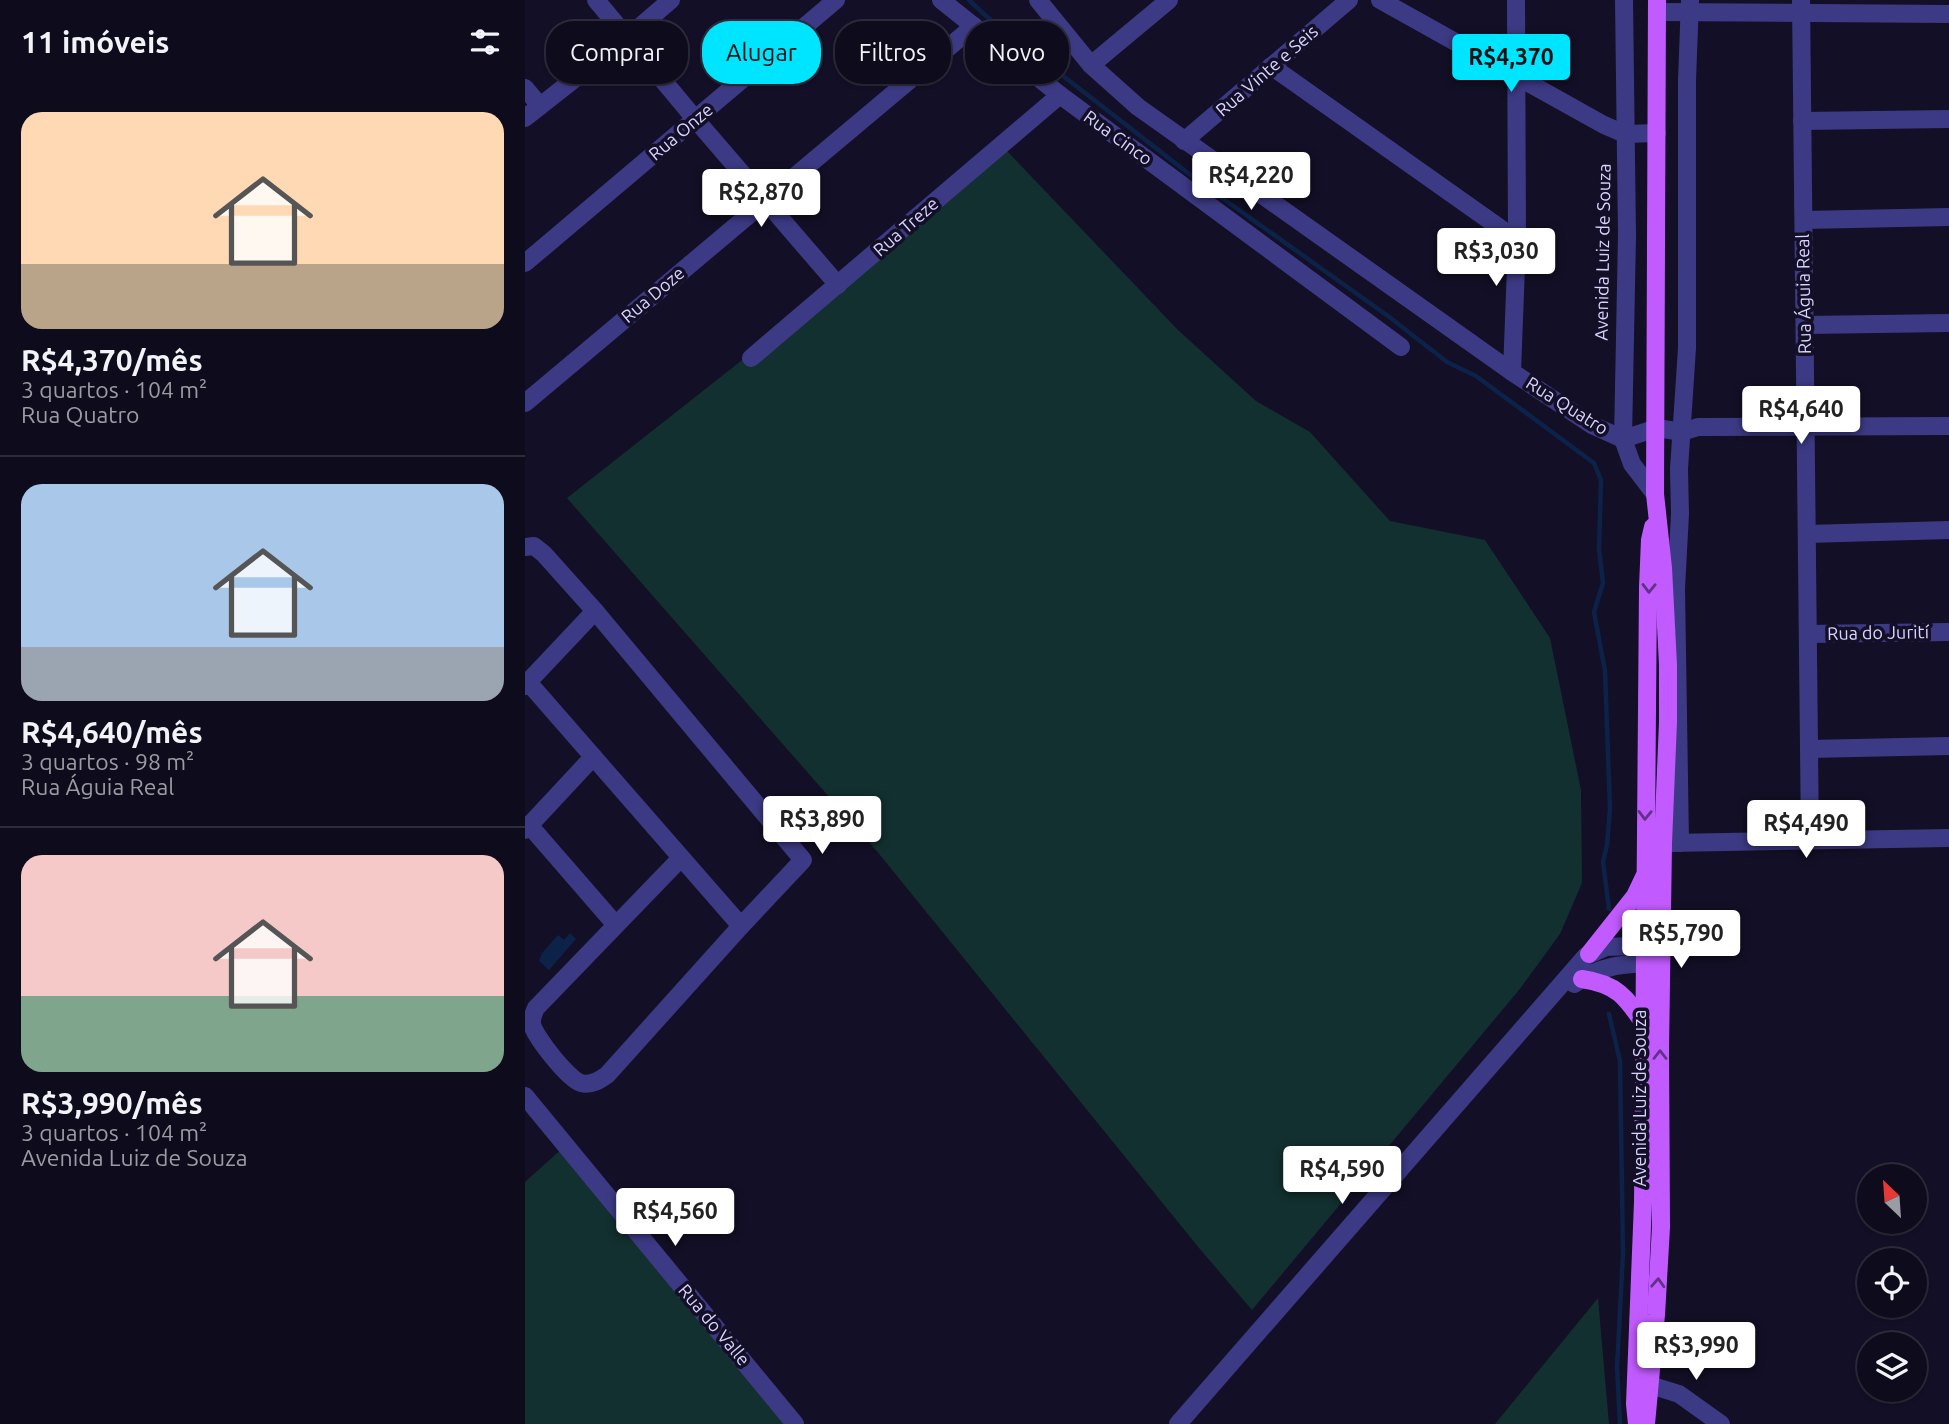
<!DOCTYPE html>
<html lang="pt">
<head>
<meta charset="utf-8">
<style>
	body { margin:0; font-family:Ubuntu,sans-serif; background:#171425; color:#f1f3f6; height:100vh; display:flex; flex-direction:column; font-size:26px; white-space:nowrap }
	* { box-sizing:border-box; margin:0 }
	p { font-size:23px; color:#9b9ba3 }
	.icon { flex:none; width:38px; height:38px; fill:none; stroke:currentColor; stroke-width:2; stroke-linecap:round; stroke-linejoin:round }
	.map { position:relative; flex:1; overflow:hidden }
	.details { display:flex; flex-direction:column; background:#0e0b1c; width:525px }
	.details>* { flex:none }
	.banner { position:absolute; left:21px; top:21px; width:665px; height:63px; display:flex; gap:14px }
	.needle { width:46px; rotate:335deg }
	.tools { position:absolute; left:1332px; top:1164px; display:grid; gap:14px }
	.tools a { display:grid; place-items:center; width:70px; height:70px; border-radius:50%; background:#0e0b1c; box-shadow:0 2px 5px #0004,0 0 0 2px #2e2b3b; font-size:35px }
	.price { position:absolute; translate:-50% -60px; padding:0 16px; border-radius:7px; background:#fff; color:#222; font-size:23px; line-height:46px; filter:drop-shadow(0 2px 4px #0008) }
	.price::after { content:''; position:absolute; left:50%; top:42px; width:21px; height:16px; margin-left:-10px; background:inherit; clip-path:polygon(0 0,100% 0,50% 100%) }
	.price.current { background:#00e5ff; color:#111 }
	ul { padding:0; list-style:none }
	li { display:grid; align-content:center; gap:14px; height:371px; padding:0 21px }
	li+li { border-top:2px solid #2e2b3b }
	li span { display:grid; place-items:center; height:217px; border-radius:21px; color:#555 }
	li>.icon { margin-inline-start:auto }
	span .icon { width:126px; height:126px; fill:#fffc; stroke-width:1 }
	li b { font-size:30px }
	h2 { display:flex; justify-content:space-between; align-items:center; height:84px; padding:0 21px; font-size:30px }
	.pill { padding:0 24px; border-radius:28px; background:#0e0b1c; box-shadow:0 2px 5px #0004,0 0 0 2px #2e2b3b; font-size:24px; line-height:63px }
	.pill.current { background:#00e5ff; color:#111 }
	main { display:flex; flex:1; min-height:0 }
	.map>svg:first-child { display:block }
</style>
</head>
<body>
<main>
<section class="details">
<h2>11 imóveis<svg class="icon" aria-label="filters" viewBox="0 0 24 24"><path d="M4 7h16M4 17h16"/><circle cx="9" cy="7" r="2"/><circle cx="15" cy="17" r="2"/></svg></h2>
<ul>
<li><span style="background:linear-gradient(#ffd9b3 70%,#b9a48a 0)"><svg class="icon" aria-label="home" viewBox="0 0 24 24"><path d="M3 11l9-7 9 7M6 9v11h12V9"/></svg></span><div><b>R$4,370/mês</b><p>3 quartos · 104 m²</p><p>Rua Quatro</p></div></li>
<li><span style="background:linear-gradient(#a9c7e8 75%,#9aa5b1 0)"><svg class="icon" aria-label="home" viewBox="0 0 24 24"><path d="M3 11l9-7 9 7M6 9v11h12V9"/></svg></span><div><b>R$4,640/mês</b><p>3 quartos · 98 m²</p><p>Rua Águia Real</p></div></li>
<li><span style="background:linear-gradient(#f6c9c9 65%,#7fa58c 0)"><svg class="icon" aria-label="home" viewBox="0 0 24 24"><path d="M3 11l9-7 9 7M6 9v11h12V9"/></svg></span><div><b>R$3,990/mês</b><p>3 quartos · 104 m²</p><p>Avenida Luiz de Souza</p></div></li>
</ul>
</section>
<div class="map">
<svg width="1424" height="1424" viewBox="0 0 1424 1424">
	<rect width="100%" height="100%" fill="#130f26"/>
	<g fill="#12302f">
		<polygon points="482,151 653,330 731,401 785,432 865,521 960,540 1025,638 1056,790 1057,883 1035,934 994,990 727,1310 674,1248 355,855 42,498"/>
		<polygon points="41,1145 268,1424 0,1424 0,1182"/>
		<polygon points="1073,1298 1084,1424 970,1424"/>
	</g>
	<polygon fill="#0c2248" points="45,933 51,939 24,970 14,961 17,953 33,935 39,940"/>
	<g fill="none" stroke-linecap="round" stroke-linejoin="round">
		<g stroke="#0c2248" stroke-width="4.5">
			<polyline points="444,0 461,16 672,180 863,316 922,362 951,376 1069,463 1076,480 1074,549 1078,583 1069,612 1080,671 1085,809 1082,845 1078,862 1084,909"/>
			<polyline points="1084,1014 1095,1061 1098,1254 1092,1367 1095,1424"/>
		</g>
		<g stroke="#3d3a85" stroke-width="18">
			<polyline points="71,0 171,120 313,285"/>
			<polyline points="416,0 535,95 876,347"/>
			<polyline points="513,0 566,65 613,107 987,372"/>
			<polyline points="855,0 1079,125 1100,134 1132,133"/>
			<polyline points="991,0 992,240 987,372 1067,425 1098,439 1132,428 1157,432 1173,427 1424,426"/>
			<polyline points="1099,0 1102,235 1098,439 1107,464 1130,494"/>
			<polyline points="1276,0 1285,840"/>
			<polyline points="1132,12 1424,14"/>
			<polyline points="566,65 644,0"/>
			<polyline points="746,66 992,240"/>
			<polyline points="0,88 15,106"/>
			<polyline points="0,118 103,37 146,0"/>
			<polyline points="1277,121 1424,119"/>
			<polyline points="659,141 824,0"/>
			<polyline points="1279,220 1424,217"/>
			<polyline points="0,263 311,0"/>
			<polyline points="1280,325 1424,323"/>
			<polyline points="226,358 535,95"/>
			<polyline points="0,403 449,26"/>
			<polyline points="1282,534 1424,530"/>
			<polyline points="0,547 9,546 19,554 70,611"/>
			<polyline points="1283,634 1424,632"/>
			<polyline points="0,686 3,682 70,611 278,860 216,926 3,682"/>
			<polyline points="1284,749 1424,746"/>
			<polyline points="4,825 90,924"/>
			<polyline points="0,830 68,757"/>
			<polyline points="1145,843 1424,838"/>
			<polyline points="1155,843 1151,588 1155,514 1154,469 1162,348 1162,81 1165,0"/>
			<path d="M 155,859 L 11,1008 C 9,1013 6,1018 7,1024 C 9,1036 44,1080 56,1083 C 66,1086 75,1080 82,1075 L 216,926"/>
			<path d="M 1049,984 C 1078,964 1099,964 1133,963"/>
			<polyline points="0,1096 270,1424"/>
			<polyline points="1125,1385 1154,1394 1196,1424"/>
			<polyline points="653,1424 1061,956 1081,947 1134,945"/>
		</g>
		<g stroke="#c25bff" stroke-width="18">
			<polyline points="1064,954 1110,896 1119,877"/>
			<path d="M 1057,979 C 1092,984 1101,997 1120,1025"/>
			<polyline points="1112,1424 1110,1404 1118,1202 1123,587 1125,540 1128,527"/>
			<polyline points="1121,1424 1131,1315 1136,1227 1135,1049 1138,843 1143,722 1143,665 1138,568 1130,494 1132,0"/>
		</g>
	</g>
	<defs><path id="oneway-chevron" d="M-2-3.5L2.5 0L-2 3.5" fill="none" stroke-width="1.6" stroke-linecap="round" stroke-linejoin="round" transform="scale(1.75)"/></defs>
	<g stroke="#623188">
		<use href="#oneway-chevron" transform="translate(1124 588) rotate(91)"/>
		<use href="#oneway-chevron" transform="translate(1120 815) rotate(91)"/>
		<use href="#oneway-chevron" transform="translate(1135 1055) rotate(-90)"/>
		<use href="#oneway-chevron" transform="translate(1133 1283) rotate(-87)"/>
	</g>
	<g text-anchor="middle" stroke-width="7" stroke-linejoin="round" paint-order="stroke">
		<g font-size="18" fill="#d9d4ff" stroke="#130f26">
			<text transform="translate(742 71) rotate(-41)" y="6">Rua Vinte e Seis</text>
			<text transform="translate(156 132) rotate(-40)" y="6">Rua Onze</text>
			<text transform="translate(593 138) rotate(36)" y="6">Rua Cinco</text>
			<text transform="translate(381 227) rotate(-41)" y="6">Rua Treze</text>
			<text transform="translate(1078 252) rotate(-89)" y="6">Avenida Luiz de Souza</text>
			<text transform="translate(1279 294) rotate(-91)" y="6">Rua Águia Real</text>
			<text transform="translate(128 295) rotate(-40)" y="6">Rua Doze</text>
			<text transform="translate(1042 406) rotate(32)" y="6">Rua Quatro</text>
			<text transform="translate(1353 633) rotate(-1)" y="6">Rua do Jurití</text>
			<text transform="translate(1115 1098) rotate(-90)" y="6">Avenida Luiz de Souza</text>
			<text transform="translate(189 1325) rotate(50)" y="6">Rua do Valle</text>
		</g>
	</g>
</svg>
<div class="tools">
<a><svg class="needle" viewBox="-14 -14 28 28"><path d="M0-13l5 13h-10z" fill="#e53935"/><path d="M0 13l5-13h-10z" fill="#9b9ba3"/></svg></a>
<a><svg class="icon" aria-label="locate" viewBox="0 0 24 24"><circle cx="12" cy="12" r="6"/><path d="M12 2v4M12 18v4M2 12h4M18 12h4"/></svg></a>
<a><svg class="icon" aria-label="layers" viewBox="0 0 24 24"><path d="M12 4l9 5-9 5-9-5zM3 14l9 5 9-5"/></svg></a>
</div>
<b class="price current" style="left:986px;top:94px">R$4,370</b>
<b class="price" style="left:726px;top:212px">R$4,220</b>
<b class="price" style="left:236px;top:229px">R$2,870</b>
<b class="price" style="left:971px;top:288px">R$3,030</b>
<b class="price" style="left:1276px;top:446px">R$4,640</b>
<b class="price" style="left:297px;top:856px">R$3,890</b>
<b class="price" style="left:1281px;top:860px">R$4,490</b>
<b class="price" style="left:1156px;top:970px">R$5,790</b>
<b class="price" style="left:817px;top:1206px">R$4,590</b>
<b class="price" style="left:150px;top:1248px">R$4,560</b>
<b class="price" style="left:1171px;top:1382px">R$3,990</b>
<div class="banner">
<a class="pill">Comprar</a>
<a class="pill current">Alugar</a>
<a class="pill">Filtros</a>
<a class="pill">Novo</a>
</div>
</div>
</main>
</body>
</html>
